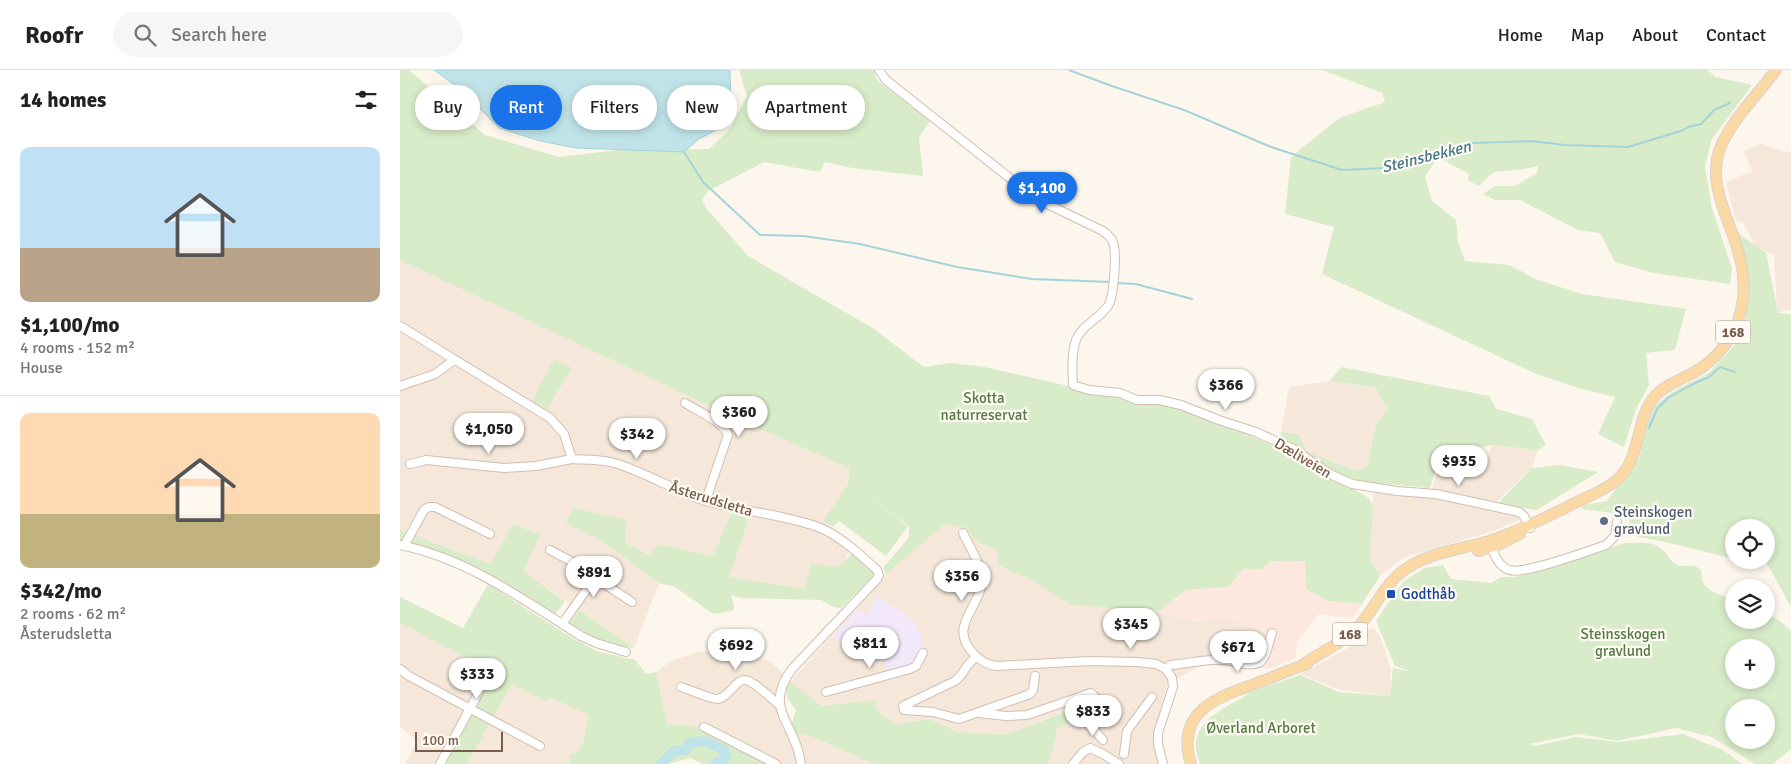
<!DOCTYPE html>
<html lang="en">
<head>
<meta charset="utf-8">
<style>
	body { margin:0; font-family:Signika,sans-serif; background:#f6f6f6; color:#222; height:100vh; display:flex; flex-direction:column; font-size:19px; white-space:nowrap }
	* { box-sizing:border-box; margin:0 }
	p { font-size:16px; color:#767676 }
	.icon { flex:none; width:28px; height:28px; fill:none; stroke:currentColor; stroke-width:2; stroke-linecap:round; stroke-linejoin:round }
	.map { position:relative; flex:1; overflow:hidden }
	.details { display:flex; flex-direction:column; background:#fff; width:400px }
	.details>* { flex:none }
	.banner { position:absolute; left:15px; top:15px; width:475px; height:45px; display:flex; gap:10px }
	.buttons { position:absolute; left:1325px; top:449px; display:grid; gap:10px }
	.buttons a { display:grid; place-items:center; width:50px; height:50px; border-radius:50%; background:#fff; box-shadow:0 2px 8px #0003; font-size:25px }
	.scale { position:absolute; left:15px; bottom:12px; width:88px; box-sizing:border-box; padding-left:5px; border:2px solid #7a5c4d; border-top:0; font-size:14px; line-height:18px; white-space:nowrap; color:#7a5c4d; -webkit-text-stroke:4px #fffaf3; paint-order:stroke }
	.price { position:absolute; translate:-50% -42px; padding:0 11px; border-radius:18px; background:#fff; color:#222; font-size:16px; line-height:32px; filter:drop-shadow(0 1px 2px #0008) }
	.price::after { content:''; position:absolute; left:50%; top:30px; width:15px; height:11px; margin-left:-8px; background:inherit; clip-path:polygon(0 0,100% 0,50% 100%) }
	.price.current { background:#1a73e8; color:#fff }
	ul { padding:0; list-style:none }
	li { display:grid; align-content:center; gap:10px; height:265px; padding:0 20px }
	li+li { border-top:1px solid #e0e0e0 }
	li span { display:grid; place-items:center; height:155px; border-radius:10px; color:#555 }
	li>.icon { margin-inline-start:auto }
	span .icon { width:90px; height:90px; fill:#fffc; stroke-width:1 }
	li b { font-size:21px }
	h2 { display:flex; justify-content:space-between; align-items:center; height:60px; padding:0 20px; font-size:21px }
	.pill { padding:0 18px; border-radius:22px; background:#fff; box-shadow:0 2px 8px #0003; font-size:18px; line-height:45px }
	.pill.current { background:#1a73e8; color:#fff }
	header { display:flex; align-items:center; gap:30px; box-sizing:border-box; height:70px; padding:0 25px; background:#fff; border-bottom:1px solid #e0e0e0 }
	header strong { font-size:24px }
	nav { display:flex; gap:28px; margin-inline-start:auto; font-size:18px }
	.search { width:350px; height:45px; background:#f6f6f6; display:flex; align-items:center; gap:12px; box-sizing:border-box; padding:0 18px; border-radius:28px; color:#767676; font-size:19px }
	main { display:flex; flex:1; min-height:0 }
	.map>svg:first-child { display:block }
</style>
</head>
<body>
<header>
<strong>Roofr</strong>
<div class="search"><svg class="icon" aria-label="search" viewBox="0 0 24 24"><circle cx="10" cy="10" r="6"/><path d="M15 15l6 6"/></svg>Search here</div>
<nav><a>Home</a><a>Map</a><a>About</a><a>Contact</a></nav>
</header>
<main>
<section class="details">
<h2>14 homes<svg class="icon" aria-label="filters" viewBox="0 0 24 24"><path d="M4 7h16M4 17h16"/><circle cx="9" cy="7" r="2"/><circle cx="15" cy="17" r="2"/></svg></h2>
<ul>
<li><span style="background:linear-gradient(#bfe0f5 65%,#b9a48a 0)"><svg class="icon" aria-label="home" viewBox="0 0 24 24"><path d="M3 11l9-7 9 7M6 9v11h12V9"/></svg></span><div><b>$1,100/mo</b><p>4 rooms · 152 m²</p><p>House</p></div></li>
<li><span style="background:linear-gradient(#ffd9b3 65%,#c2b280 0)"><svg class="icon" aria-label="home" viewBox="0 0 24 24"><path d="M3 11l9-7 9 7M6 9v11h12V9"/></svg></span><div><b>$342/mo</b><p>2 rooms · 62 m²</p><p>Åsterudsletta</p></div></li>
</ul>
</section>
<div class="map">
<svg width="1391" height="694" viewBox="0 0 1391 694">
	<rect width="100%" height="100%" fill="#fdf6ec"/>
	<g fill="#f5e8da">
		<polygon points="1361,74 1391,83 1391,240 1377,242 1374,185 1356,177 1343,152 1336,151 1326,112 1352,101 1344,81"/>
		<polygon points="0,190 326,344 449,398 448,414 423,451 453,472 444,493 430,497 405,519 329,507 349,449 331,443 313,486 258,474 252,486 225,473 167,453 201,470 259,513 234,578 124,502 140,464 113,454 90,494 0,460"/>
		<polygon points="930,311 975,317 988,340 976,355 967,397 955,401 906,381 899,364 881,362 889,317"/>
		<polygon points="1092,375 1138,380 1132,398 1090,438 1119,446 1119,450 1094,461 1004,487 980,506 970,490 973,421 1030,427 1039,393 1084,401"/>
		<polygon points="545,453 566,458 577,472 597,480 598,495 635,512 671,535 759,541 794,552 826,548 869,564 861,598 803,594 767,615 753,669 758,694 648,694 656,668 656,659 684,648 687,633 608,664 557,662 530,649 496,654 481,645 473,630 421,636 391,612 382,625 383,639 397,664 408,665 474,694 377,694 304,657 267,654 256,602 271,591 296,582 316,582 340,585 370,591 391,611 486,504"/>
		<polygon points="0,553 96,604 106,588 189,645 183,672 178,682 169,685 170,694 5,694 17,670 0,657"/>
		<polygon points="974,558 981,568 991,600 990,626 940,620 900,604 953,575 968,559"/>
	</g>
	<polygon fill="#fde8e0" points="870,491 905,491 928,531 962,534 953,549 919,544 897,572 896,588 872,598 861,598 869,564 826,548 794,552 759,541 786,520 828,517 843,499 862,499"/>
	<polygon fill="#f3e8fa" points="477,527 496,538 512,550 521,564 521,585 514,594 487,603 481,581 478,576 469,574 459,574 455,577 432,568 457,539 467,545"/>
	<g fill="#d8ecc9" fill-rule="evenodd">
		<polygon points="0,0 9,0 85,65 159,87 218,80 309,79 329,60 347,26 339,0 474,0 477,10 530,51 519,67 523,106 452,98 425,92 420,102 364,92 308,121 302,130 306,138 348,186 474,259 524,297 551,293 585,297 742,333 790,339 896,386 969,428 973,438 970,490 980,506 962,534 928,531 906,519 905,491 870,491 862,499 843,499 828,517 786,520 759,541 671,535 635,512 598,495 597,480 577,472 566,458 545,454 486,504 483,498 509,467 509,456 461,420 508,456 486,486 439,451 433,457 423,451 448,414 449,398 326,344 0,190"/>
		<polygon points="923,0 1307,0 1316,7 1352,15 1312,69 1305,96 1312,138 1332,199 1330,214 1253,203 1215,192 1200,163 1178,160 1120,130 1095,130 1083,124 1095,116 1115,116 1137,103 1138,96 1124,99 1094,102 1078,116 1068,110 1069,104 1038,87 1025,107 1032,131 1056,150 1058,172 1065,191 1109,195 1138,210 1182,224 1286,239 1275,280 1246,283 1249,315 1236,339 1224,377 1198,364 1215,327 1178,318 1134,303 922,204 934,157 885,144 891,87 939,48 985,32 982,23"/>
		<polygon points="1338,163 1366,183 1378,243 1391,244 1391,537 1365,490 1366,458 1334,458 1334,489 1266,472 1228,465 1230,445 1181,439 1184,435 1207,431 1239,389 1247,355 1254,337 1269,324 1310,302 1334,276 1344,256 1349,228 1348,198"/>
		<polygon points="154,289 172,298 145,342 131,333"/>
		<polygon points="941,297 1089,326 1096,339 1132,349 1146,375 1138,380 1092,375 1078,378 1052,392 1038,391 1030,418 967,412 943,406 880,372 881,362 899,364 906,381 955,401 967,397 976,355 988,340 975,317 930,311"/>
		<polygon points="1159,395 1198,402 1137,440 1097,434 1132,398"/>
		<path d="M 173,438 L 226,450 L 225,473 L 252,486 L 257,474 L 313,486 L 331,443 L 349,449 L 329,507 L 405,519 L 411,493 C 431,497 438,501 452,483 L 475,504 L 441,538 L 433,537 L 421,530 L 340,528 L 331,525 L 334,536 L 332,541 L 313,544 L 275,517 L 259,513 L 201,470 L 166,453 Z"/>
		<polygon points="113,454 140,464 124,502 165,531 153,548 114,521 0,472 0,460 90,494"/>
		<path d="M 1225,473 C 1235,473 1250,471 1259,477 C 1266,481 1269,490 1275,494 C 1282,499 1295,492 1300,499 C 1303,502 1300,506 1302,510 C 1307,523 1322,526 1334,528 L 1334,550 L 1366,550 L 1366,543 L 1380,551 L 1391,561 L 1391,679 L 1373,694 L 1355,694 L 1312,667 L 1276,658 L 1217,671 L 1179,664 L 1130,674 L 1135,676 L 1176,667 L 1218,672 L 1283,664 L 1323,680 L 1342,694 L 800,694 C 799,689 796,684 796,679 C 793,649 830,636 850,623 L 830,629 L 900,605 L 939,622 L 990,626 L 993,598 L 1012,602 L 995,596 L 976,551 L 1003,512 L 1024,498 L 1043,495 L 1051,509 L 1091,513 L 1101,507 L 1116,507 ZM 1334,578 L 1366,578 L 1366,610 L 1334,610 ZM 1334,638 L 1366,638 L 1366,670 L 1334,670 Z"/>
		<polygon points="88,514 161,561 196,581 235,590 246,604 256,602 267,654 304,657 377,694 303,694 291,688 268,694 170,694 169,685 178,682 183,672 189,645 149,627 146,631 112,614 67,694 44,694 90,610 99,610 100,606 0,553 0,527 63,558"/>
		<path d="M 179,540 L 234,578 C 204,576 192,571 168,555 Z"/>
		<polygon points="391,612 421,636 473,630 481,645 496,654 530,649 557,662 608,664 688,633 684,648 656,659 656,668 648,694 474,694 408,665 397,664 392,653 396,640 387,628 386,619"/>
	</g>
	<polygon fill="#bfe3e8" stroke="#a5d3da" points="34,0 330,0 331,36 322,57 299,69 284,82 176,78 140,71 99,58 60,19"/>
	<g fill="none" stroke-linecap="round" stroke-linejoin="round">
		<g stroke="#a5d3da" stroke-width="2">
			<polyline points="669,0 709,15 784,40 871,77 942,100 985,98 1073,73 1131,71 1165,75 1228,77 1281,61 1288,57 1301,54 1314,40 1330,33"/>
			<polyline points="284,82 303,112 360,165 403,166 460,174 557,197 632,209 711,212"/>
			<polyline points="716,213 736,214 792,229"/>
			<polyline points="1249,358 1257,339 1268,328 1291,315 1309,307 1320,297 1335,302"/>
		</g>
		<polyline stroke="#bfe3e8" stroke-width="10" points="261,694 274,681 286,680 289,673 305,671 324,680 326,687 315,694"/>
		<g stroke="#d1beb0" stroke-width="10">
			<g id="minor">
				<path d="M 479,0 L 486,10 L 626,121 L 643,132 L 703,161 C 707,164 711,167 713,172 C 717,183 714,227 708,236 C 699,249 682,255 676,270 C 671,283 672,301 673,315 L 689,320 L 720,323 L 737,330 L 759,330 L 781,335 L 819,350 L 856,362 L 893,379 L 930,404 L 952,414 L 997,421 L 1036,424 L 1119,442 L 1124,446 L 1130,458"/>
				<path d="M 0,256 L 150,348 L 164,364 L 172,389 C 187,390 204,389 218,394 C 248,404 276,421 306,431 C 343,442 382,444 418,457 C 441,466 459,484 477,500 L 479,505 L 477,509 L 392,599 C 362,639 396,653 401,694"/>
				<polyline points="0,316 35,304 54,290"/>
				<path d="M 285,333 C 296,340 325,353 328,365 L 306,430"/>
				<polyline points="10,394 26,390 104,398 136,396 172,389"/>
				<path d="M 563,463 C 569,476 582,496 582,509 C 582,537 546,556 574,584 C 581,591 587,595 597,596 L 689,591 L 737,592 L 756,594 L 766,599 L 772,608 L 773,617 L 758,663 L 758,674 L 763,694"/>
				<path d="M 1090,472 C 1093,482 1098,497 1109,500 C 1124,505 1187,481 1206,475 L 1215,466 L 1217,452"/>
				<path d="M 0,475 C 68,489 124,530 181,566 L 196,573 L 226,582"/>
				<polyline points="4,476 24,440 29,437 35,437 90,464"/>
				<polyline points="150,480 176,494 194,509"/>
				<polyline points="162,554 194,509 206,515 232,532"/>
				<path d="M 577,587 C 563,595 567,602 555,611 L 503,636 L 504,640 L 533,642 L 559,649 L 630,624 L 633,620 L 635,606"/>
				<path d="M 770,595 C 789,594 806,588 825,590 C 835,591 851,598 860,592 C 867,587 869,570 872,563"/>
				<polyline points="0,599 9,606 140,676"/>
				<path d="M 281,617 C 288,619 314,630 318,629 C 324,628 329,622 333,618 C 336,614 340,609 345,610 C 354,611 372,629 379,635"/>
				<polyline points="426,622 510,599 516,596 523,583"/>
				<path d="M 579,643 L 606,646 L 627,645 L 691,623 L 697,629 C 698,651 683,649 703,670"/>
				<polyline points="304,657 376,694"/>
				<polyline points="724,684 727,661 752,627"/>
				<polyline points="40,694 93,596"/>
				<polyline points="673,694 683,682 690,678 703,684 719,694"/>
			</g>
		</g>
		<g stroke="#dad1cd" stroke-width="12">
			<g id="major">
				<polyline points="1078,481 1100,474 1120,464"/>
				<path d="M 901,596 C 920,582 942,574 958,557 C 975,539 985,512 1007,498 C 1031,482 1062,479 1089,471 C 1119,461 1147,447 1175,433 C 1189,426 1205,420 1217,410 C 1243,386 1234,349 1256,325 C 1264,316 1275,312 1285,307 C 1309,296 1327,278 1337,253 C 1346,229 1345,204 1338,181 C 1329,148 1308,116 1319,81 C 1328,54 1359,23 1376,0"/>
				<path d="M 791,694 C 774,640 820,626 860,612 C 876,606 891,599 907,594"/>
			</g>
		</g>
		<use href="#minor" stroke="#fff" stroke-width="8"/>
		<use href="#major" stroke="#fbd9a5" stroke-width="10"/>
	</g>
	<circle fill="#5c6f8a" stroke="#fffaf3" stroke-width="2" cx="1204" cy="451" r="5"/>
	<rect fill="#1a4fb4" stroke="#fffaf3" stroke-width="2" x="986" y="519" width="10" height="10" rx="2.5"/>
	<g text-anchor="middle" stroke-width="4.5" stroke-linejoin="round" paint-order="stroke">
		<g fill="#fffaf3" stroke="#a28b7f" stroke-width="1">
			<rect x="1315.5" y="250.5" width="35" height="23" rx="4"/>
			<rect x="932.5" y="552.5" width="35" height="23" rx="4"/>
		</g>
		<g font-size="14" font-weight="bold" fill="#7a5c4d">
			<text x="1333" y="267">168</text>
			<text x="950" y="569">168</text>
		</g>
		<g font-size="15" fill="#537a41" stroke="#fffaf3">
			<text x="584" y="333">Skotta<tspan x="584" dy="17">naturreservat</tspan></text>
			<text x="1223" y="569">Steinsskogen<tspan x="1223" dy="17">gravlund</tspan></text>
			<text x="861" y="663">Øverland Arboret</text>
		</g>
		<g font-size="15" fill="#7a5c4d" stroke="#fffaf3">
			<text transform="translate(903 388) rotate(31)" y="5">Dæliveien</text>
			<text transform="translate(311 429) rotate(17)" y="5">Åsterudsletta</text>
		</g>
		<g font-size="15" fill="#4e5e75" stroke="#fffaf3" text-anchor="start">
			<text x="1214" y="447">Steinskogen<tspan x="1214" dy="17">gravlund</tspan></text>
		</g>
		<g font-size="15" fill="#164399" stroke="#fffaf3" text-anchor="start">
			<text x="1001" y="529">Godthåb</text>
		</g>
		<g font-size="16" font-style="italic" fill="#437c86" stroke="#fffaf3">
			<text transform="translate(1026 86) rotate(-14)" y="6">Steinsbekken</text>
		</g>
	</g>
</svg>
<div class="buttons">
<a><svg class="icon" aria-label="locate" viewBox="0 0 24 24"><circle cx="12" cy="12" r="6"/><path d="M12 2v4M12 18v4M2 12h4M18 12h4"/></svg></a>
<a><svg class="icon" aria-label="layers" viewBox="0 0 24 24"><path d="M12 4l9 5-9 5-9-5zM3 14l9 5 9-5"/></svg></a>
<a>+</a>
<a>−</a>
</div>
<div class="scale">100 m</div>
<b class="price current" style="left:642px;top:144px">$1,100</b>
<b class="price" style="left:826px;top:341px">$366</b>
<b class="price" style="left:339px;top:368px">$360</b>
<b class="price" style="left:89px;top:385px">$1,050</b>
<b class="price" style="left:237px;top:390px">$342</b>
<b class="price" style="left:1059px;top:417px">$935</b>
<b class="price" style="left:194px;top:528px">$891</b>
<b class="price" style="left:562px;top:532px">$356</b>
<b class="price" style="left:731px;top:580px">$345</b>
<b class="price" style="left:470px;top:599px">$811</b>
<b class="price" style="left:336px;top:601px">$692</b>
<b class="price" style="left:838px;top:603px">$671</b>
<b class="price" style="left:77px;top:630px">$333</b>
<b class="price" style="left:693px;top:667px">$833</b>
<div class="banner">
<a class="pill">Buy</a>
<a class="pill current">Rent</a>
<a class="pill">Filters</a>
<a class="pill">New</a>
<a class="pill">Apartment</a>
</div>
</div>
</main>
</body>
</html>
